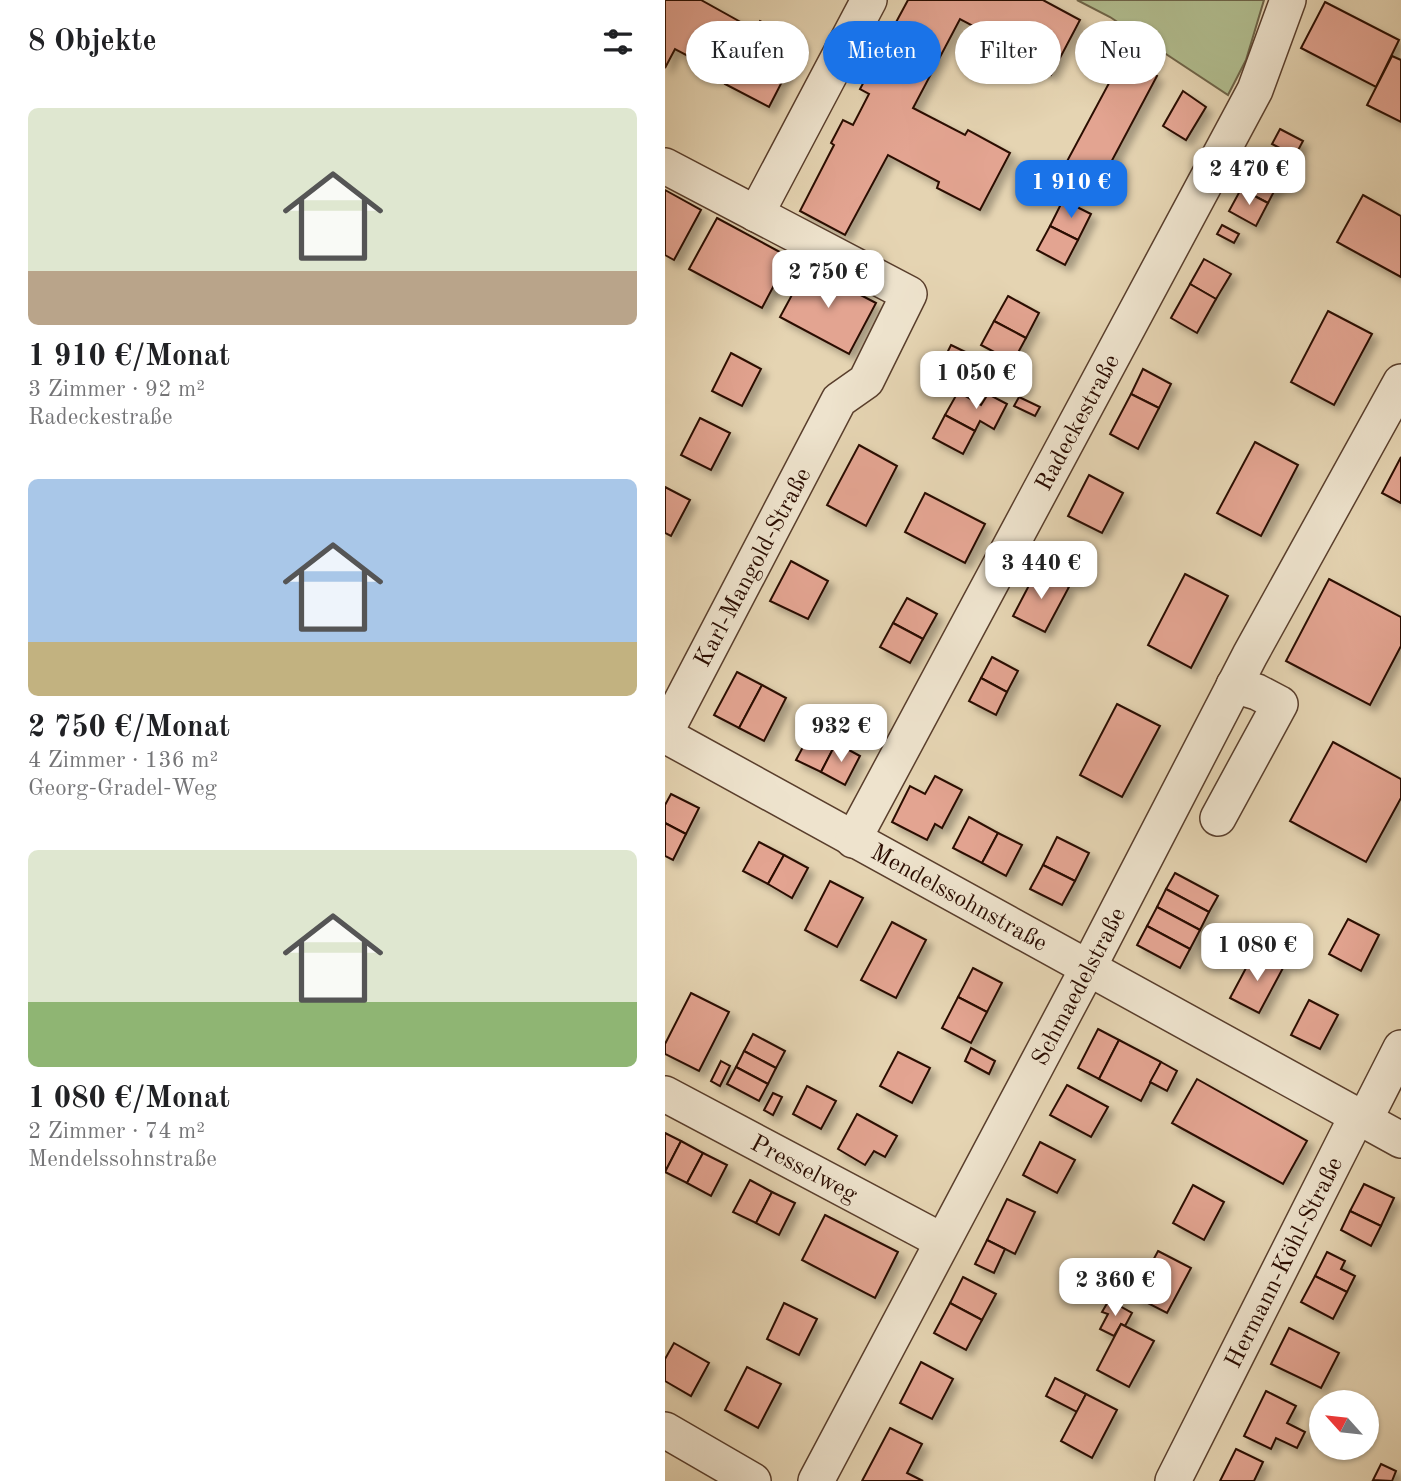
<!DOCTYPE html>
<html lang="de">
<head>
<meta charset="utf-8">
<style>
	body { margin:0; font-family:"Old Standard TT",serif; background:#f2f2f2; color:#202124; height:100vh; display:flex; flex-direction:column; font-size:26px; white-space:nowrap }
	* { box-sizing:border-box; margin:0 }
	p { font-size:23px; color:#757577 }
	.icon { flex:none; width:38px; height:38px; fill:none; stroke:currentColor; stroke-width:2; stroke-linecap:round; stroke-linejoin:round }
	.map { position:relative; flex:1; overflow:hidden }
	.side { display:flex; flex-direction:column; background:#fff; width:665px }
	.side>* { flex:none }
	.hud { position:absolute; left:21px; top:21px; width:609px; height:63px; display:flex; gap:14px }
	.needle { width:46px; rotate:297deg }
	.fabs { position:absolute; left:644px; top:1390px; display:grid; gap:14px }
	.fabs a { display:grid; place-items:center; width:70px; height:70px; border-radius:50%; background:#fff; box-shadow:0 2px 5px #0004; font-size:35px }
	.price { position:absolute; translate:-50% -60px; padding:0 16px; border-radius:14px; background:#fff; color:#222; font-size:23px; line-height:46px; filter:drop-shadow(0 2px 4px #0008) }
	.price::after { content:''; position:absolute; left:50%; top:42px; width:21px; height:16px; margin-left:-10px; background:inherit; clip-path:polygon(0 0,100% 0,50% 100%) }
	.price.on { background:#1a73e8; color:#fff }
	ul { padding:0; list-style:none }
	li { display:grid; align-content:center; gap:14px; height:371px; padding:0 28px }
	li span { display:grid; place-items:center; height:217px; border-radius:10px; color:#555 }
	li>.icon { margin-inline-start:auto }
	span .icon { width:126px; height:126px; fill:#fffc; stroke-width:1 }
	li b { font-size:30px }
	h2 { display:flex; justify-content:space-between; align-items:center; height:84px; padding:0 28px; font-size:30px }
	.tag { padding:0 24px; border-radius:32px; background:#fff; box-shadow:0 2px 5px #0004; font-size:24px; line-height:63px }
	.tag.on { background:#1a73e8; color:#fff }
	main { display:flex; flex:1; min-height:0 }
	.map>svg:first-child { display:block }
</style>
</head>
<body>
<main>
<section class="side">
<h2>8 Objekte<svg class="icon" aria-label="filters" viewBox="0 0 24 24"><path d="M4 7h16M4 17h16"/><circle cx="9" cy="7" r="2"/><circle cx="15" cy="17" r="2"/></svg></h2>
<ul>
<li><span style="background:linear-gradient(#dfe7d0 75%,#b9a48a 0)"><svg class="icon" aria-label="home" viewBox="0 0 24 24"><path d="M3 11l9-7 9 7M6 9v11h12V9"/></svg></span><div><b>1 910 €/Monat</b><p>3 Zimmer · 92 m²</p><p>Radeckestraße</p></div></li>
<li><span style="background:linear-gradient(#a9c7e8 75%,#c2b280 0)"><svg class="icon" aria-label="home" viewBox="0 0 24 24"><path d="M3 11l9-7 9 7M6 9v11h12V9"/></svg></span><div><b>2 750 €/Monat</b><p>4 Zimmer · 136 m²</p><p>Georg-Gradel-Weg</p></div></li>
<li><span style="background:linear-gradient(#dfe7d0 70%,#8fb573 0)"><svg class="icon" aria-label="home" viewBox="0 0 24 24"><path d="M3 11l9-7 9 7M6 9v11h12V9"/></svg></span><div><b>1 080 €/Monat</b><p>2 Zimmer · 74 m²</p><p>Mendelssohnstraße</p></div></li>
</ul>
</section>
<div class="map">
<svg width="736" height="1481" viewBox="0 0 736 1481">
	<defs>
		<filter id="shadow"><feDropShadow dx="6" dy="6" stdDeviation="3.5" flood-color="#0004"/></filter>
	</defs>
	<rect width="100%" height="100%" fill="#e5d4b2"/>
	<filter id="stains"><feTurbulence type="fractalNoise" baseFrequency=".00286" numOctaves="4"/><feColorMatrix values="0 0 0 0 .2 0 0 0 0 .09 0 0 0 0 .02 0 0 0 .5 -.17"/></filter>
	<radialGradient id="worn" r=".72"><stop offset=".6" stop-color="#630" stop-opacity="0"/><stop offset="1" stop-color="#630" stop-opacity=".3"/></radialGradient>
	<polygon fill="#b1bd8f" stroke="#6e6448" stroke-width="2" points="412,0 599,0 581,60 563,95 445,17"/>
	<g fill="#e3a491" stroke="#2a0c00" stroke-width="2" filter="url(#shadow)">
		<polygon points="0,0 36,0 90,30 95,21 137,43 104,107 60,84 63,77 10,49 0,68"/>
		<polygon points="243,0 378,0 415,20 386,75 343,52 346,46 295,19 248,108 300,135 303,130 345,153 315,210 272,188 274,182 223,155 180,235 135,211 169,145 166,143 178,120 188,125 204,94 195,89"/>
		<polygon points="660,2 734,40 711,87 636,48"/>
		<polygon points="727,56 736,60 736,122 702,105"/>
		<polygon points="458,57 492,76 435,183 400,165"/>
		<polygon points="518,91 541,107 521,140 498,126"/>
		<polygon points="615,129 638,141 630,156 607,144"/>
		<polygon points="590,164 616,178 603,203 576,189"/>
		<polygon points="576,189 603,203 591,226 564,211"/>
		<polygon points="0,190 36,210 9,260 0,255"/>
		<polygon points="698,195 736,216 736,277 672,242"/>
		<polygon points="398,200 426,214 413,240 385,226"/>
		<polygon points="52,218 124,257 97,308 24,269"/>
		<polygon points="557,225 574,234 569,243 552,234"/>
		<polygon points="385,226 413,240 400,265 372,250"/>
		<polygon points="539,259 566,274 551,299 525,284"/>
		<polygon points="142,267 211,303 184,354 115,317"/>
		<polygon points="525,284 551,299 532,333 506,318"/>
		<polygon points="343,296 374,313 361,338 329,321"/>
		<polygon points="663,311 707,334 669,405 626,382"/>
		<polygon points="329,321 361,338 348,362 316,345"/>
		<polygon points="286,345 315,359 303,383 274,369"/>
		<polygon points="66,353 96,369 77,406 47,391"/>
		<polygon points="478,369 506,384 494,408 466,394"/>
		<polygon points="293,392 316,405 323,394 342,404 329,429 315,421 310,431 280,415"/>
		<polygon points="466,394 494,408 473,449 445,434"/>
		<polygon points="354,397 375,407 370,416 349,406"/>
		<polygon points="280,415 310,431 298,454 268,438"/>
		<polygon points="35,418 65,433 46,470 16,455"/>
		<polygon points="590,442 633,465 596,536 552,513"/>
		<polygon points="194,445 232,466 201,526 162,505"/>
		<polygon points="736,457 736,503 717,493"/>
		<polygon points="424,475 458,493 437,533 403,516"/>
		<polygon points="0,487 25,500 6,536 0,533"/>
		<polygon points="260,493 320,524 300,563 240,532"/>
		<polygon points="126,561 163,581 143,619 105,601"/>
		<polygon points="372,570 404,587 380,632 348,616"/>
		<polygon points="520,574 563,596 526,668 483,645"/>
		<polygon points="664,579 736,617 736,646 705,705 621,661"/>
		<polygon points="242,598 272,614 258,639 228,623"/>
		<polygon points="228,623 258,639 245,663 215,647"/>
		<polygon points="327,657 353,671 342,692 316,678"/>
		<polygon points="72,672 97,685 74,728 49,715"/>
		<polygon points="316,678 342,692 331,715 304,701"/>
		<polygon points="97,685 121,698 99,741 74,728"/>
		<polygon points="452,704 495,726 457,797 415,775"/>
		<polygon points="147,730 171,743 156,772 131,760"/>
		<polygon points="668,742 736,779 736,798 701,862 625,821"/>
		<polygon points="171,743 195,756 180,785 156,772"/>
		<polygon points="270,776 297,790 277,828 270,824 262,840 227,822 245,786 260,794"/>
		<polygon points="6,794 34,808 21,834 0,823 0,805"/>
		<polygon points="304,817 333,833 317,863 288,848"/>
		<polygon points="0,823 21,834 8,860 0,856"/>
		<polygon points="333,833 357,845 341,876 317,863"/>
		<polygon points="392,837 424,853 410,881 378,865"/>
		<polygon points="94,842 119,855 103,884 78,871"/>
		<polygon points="119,855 143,868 127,898 103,884"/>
		<polygon points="378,865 410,881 397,905 365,889"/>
		<polygon points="510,873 553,896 544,912 501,889"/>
		<polygon points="165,881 198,898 172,947 140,930"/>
		<polygon points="501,889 544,912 535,930 492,907"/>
		<polygon points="492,907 535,930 525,949 482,926"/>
		<polygon points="683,919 714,935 696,971 664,954"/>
		<polygon points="227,922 261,940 231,998 196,980"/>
		<polygon points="482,926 525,949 515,968 472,945"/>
		<polygon points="589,953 618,968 594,1013 565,998"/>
		<polygon points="308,968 337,983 322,1012 293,997"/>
		<polygon points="26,993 64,1012 34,1071 0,1054 0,1044"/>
		<polygon points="293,997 322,1012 306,1043 277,1028"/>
		<polygon points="644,1000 673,1015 655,1049 626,1035"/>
		<polygon points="433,1029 454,1040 434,1079 413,1068"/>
		<polygon points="88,1034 120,1051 111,1068 79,1051"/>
		<polygon points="454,1040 496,1062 476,1101 434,1079"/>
		<polygon points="306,1048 330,1061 324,1074 300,1061"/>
		<polygon points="79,1051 111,1068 103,1084 71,1067"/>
		<polygon points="233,1052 265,1068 247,1103 215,1086"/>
		<polygon points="56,1061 65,1066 55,1086 46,1081"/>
		<polygon points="496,1062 512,1071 502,1091 485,1082"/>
		<polygon points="71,1067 103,1084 94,1101 62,1084"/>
		<polygon points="532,1079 642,1141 618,1184 507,1123"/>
		<polygon points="402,1085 443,1107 426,1137 385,1115"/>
		<polygon points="142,1086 171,1101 156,1129 128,1114"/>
		<polygon points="108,1093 117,1097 108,1115 99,1110"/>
		<polygon points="192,1114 232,1136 220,1157 209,1151 200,1165 173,1149"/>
		<polygon points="0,1133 16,1141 0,1172"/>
		<polygon points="16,1141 38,1153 22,1183 0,1172"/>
		<polygon points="375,1142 410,1160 392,1193 358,1175"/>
		<polygon points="38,1153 62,1165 46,1196 22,1183"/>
		<polygon points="85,1180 107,1192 91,1223 68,1212"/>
		<polygon points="699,1184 729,1198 716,1226 685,1211"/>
		<polygon points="528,1185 559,1202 539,1240 508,1223"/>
		<polygon points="107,1192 130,1203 114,1235 91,1223"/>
		<polygon points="342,1199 370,1212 350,1254 322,1240"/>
		<polygon points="685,1211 716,1226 706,1246 676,1230"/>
		<polygon points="160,1215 233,1252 210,1298 137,1260"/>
		<polygon points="322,1240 340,1249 329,1273 310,1264"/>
		<polygon points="493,1251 526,1268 502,1313 469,1296"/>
		<polygon points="662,1252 680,1261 676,1269 690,1276 682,1292 650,1276"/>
		<polygon points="431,1264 451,1274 441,1293 421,1283"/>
		<polygon points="650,1276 682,1292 668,1319 636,1302"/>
		<polygon points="298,1277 331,1294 317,1320 285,1303"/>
		<polygon points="444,1300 467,1313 460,1326 456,1324 449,1336 435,1329 443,1314 437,1312"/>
		<polygon points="119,1303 152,1319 134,1355 102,1339"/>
		<polygon points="285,1303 317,1320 301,1350 269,1333"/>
		<polygon points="456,1324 489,1341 464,1387 432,1370"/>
		<polygon points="624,1328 674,1353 656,1388 606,1364"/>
		<polygon points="9,1343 44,1363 26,1396 0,1381 0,1359"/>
		<polygon points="256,1362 288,1379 267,1419 235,1403"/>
		<polygon points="82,1367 116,1384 93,1428 60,1410"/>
		<polygon points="390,1378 421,1394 412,1412 381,1396"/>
		<polygon points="601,1391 631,1406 622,1423 640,1432 632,1448 611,1438 606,1449 579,1436"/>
		<polygon points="421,1394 452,1410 427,1458 396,1441"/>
		<polygon points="225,1428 257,1444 242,1473 258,1481 197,1481"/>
		<polygon points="571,1449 598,1462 589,1481 555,1481"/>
		<polygon points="716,1464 731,1471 727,1481 708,1480"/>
	</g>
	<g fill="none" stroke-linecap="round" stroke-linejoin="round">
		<g stroke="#593e2c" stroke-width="38">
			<g id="minor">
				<polyline points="0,166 244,294 201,381 174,400 0,733"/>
				<polyline points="91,214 204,0"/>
				<path id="s1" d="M 0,735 L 736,1140"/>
				<polyline points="553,818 615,704 592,692 569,685"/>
				<path id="s2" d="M 188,840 L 590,90 L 623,0"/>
				<path id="s3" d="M 0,1094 L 277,1241"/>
				<polyline points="0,1430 88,1481"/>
				<path id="s4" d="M 151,1481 L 423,968 L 585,655 L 736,382"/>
				<path id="s5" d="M 508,1481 L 685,1130 L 706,1107 L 736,1048"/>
			</g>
		</g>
		<use href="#minor" stroke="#eee3cd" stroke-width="35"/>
	</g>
	<g text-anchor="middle" stroke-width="5" stroke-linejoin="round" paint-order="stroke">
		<g font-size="24" fill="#2a0c00" stroke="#eee3cd">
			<text dy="8" stroke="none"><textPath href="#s2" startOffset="474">Radeckestraße</textPath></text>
			<text transform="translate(87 567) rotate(-62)" y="8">Karl-Mangold-Straße</text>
			<text dy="8" stroke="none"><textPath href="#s1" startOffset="336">Mendelssohnstraße</textPath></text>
			<text dy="8" stroke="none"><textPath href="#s4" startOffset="560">Schmaedelstraße</textPath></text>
			<text dy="8" stroke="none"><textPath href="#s3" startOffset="158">Presselweg</textPath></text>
			<text dy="8" stroke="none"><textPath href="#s5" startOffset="245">Hermann-Köhl-Straße</textPath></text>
		</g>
	</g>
	<rect width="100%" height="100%" filter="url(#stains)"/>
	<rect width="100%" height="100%" fill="url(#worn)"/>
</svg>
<div class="fabs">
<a><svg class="needle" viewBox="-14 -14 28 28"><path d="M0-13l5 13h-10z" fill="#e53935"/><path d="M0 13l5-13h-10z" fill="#757577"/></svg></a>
</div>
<b class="price" style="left:584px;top:207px">2 470 €</b>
<b class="price on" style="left:406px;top:220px">1 910 €</b>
<b class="price" style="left:163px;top:310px">2 750 €</b>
<b class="price" style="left:311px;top:411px">1 050 €</b>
<b class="price" style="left:376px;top:601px">3 440 €</b>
<b class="price" style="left:176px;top:764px">932 €</b>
<b class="price" style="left:592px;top:983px">1 080 €</b>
<b class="price" style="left:450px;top:1318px">2 360 €</b>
<div class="hud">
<a class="tag">Kaufen</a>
<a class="tag on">Mieten</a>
<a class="tag">Filter</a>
<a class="tag">Neu</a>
</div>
</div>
</main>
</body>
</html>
